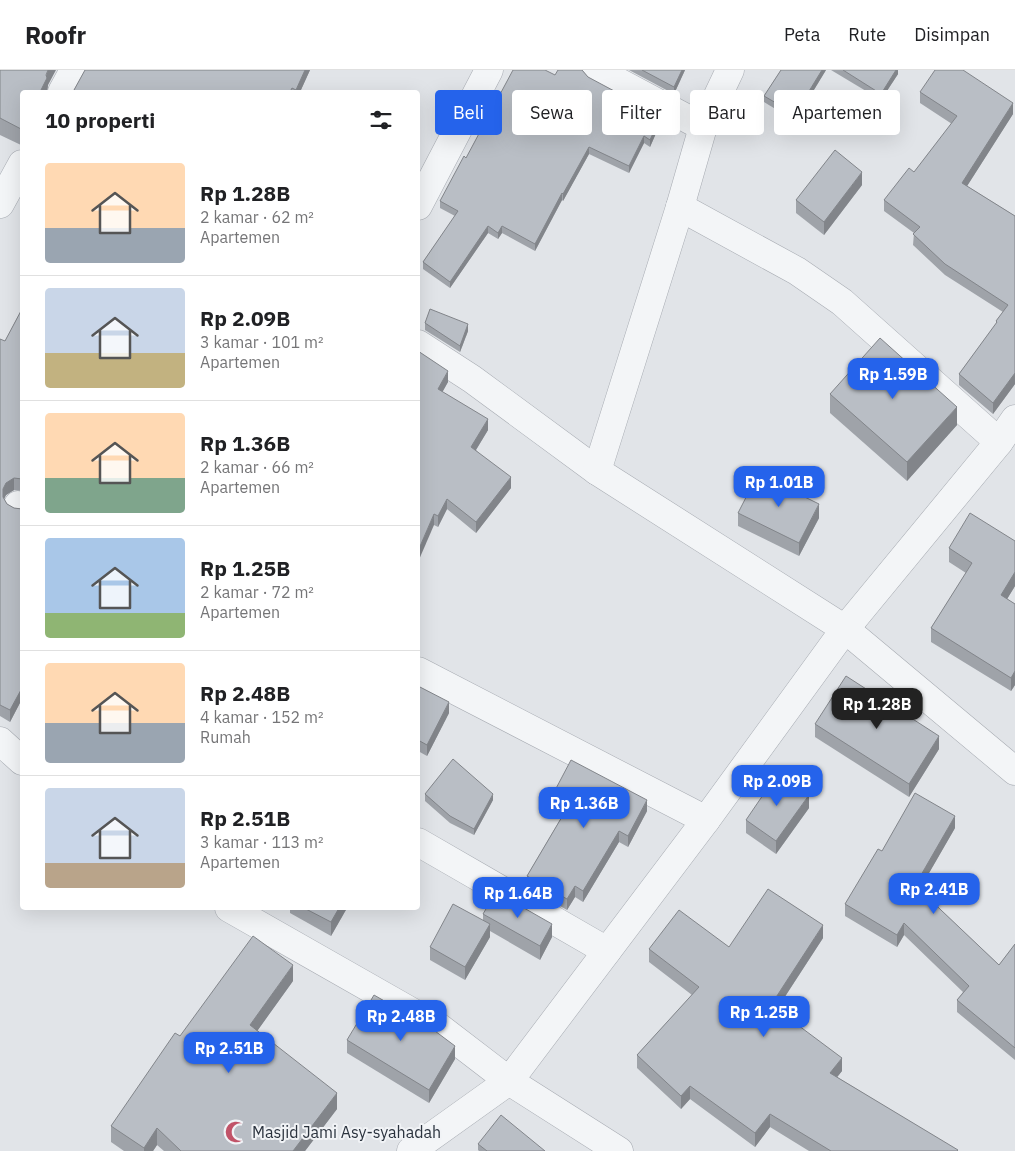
<!DOCTYPE html>
<html lang="id">
<head>
<meta charset="utf-8">
<style>
	body { margin:0; font-family:"IBM Plex Sans",sans-serif; background:#f2f2f2; color:#202124; height:100vh; display:flex; flex-direction:column; font-size:19px; white-space:nowrap }
	* { box-sizing:border-box; margin:0 }
	p { font-size:16px; color:#757577 }
	.icon { flex:none; width:28px; height:28px; fill:none; stroke:currentColor; stroke-width:2; stroke-linecap:round; stroke-linejoin:round }
	.map { position:relative; flex:1; overflow:hidden }
	.drawer { position:absolute; left:20px; top:20px; width:400px; height:820px; display:flex; flex-direction:column; background:#fff; border-radius:5px; box-shadow:0 5px 20px #0002 }
	.drawer>* { flex:none }
	.banner { position:absolute; left:435px; top:20px; width:475px; height:45px; display:flex; gap:10px }
	.price { position:absolute; translate:-50% -42px; padding:0 11px; border-radius:10px; background:#2563eb; color:#fff; font-size:16px; line-height:32px; filter:drop-shadow(0 1px 2px #0008) }
	.price::after { content:''; position:absolute; left:50%; top:30px; width:15px; height:11px; margin-left:-8px; background:inherit; clip-path:polygon(0 0,100% 0,50% 100%) }
	.price.selected { background:#222; color:#fff }
	ul { padding:0; list-style:none }
	li { display:flex; align-items:center; gap:15px; height:125px; padding:0 25px }
	li+li { border-top:1px solid #e0e0e0 }
	li span { display:grid; place-items:center; flex:none; width:140px; height:100px; border-radius:5px; color:#555 }
	li>.icon { margin-inline-start:auto }
	span .icon { width:60px; height:60px; fill:#fffc; stroke-width:1 }
	li b { font-size:21px }
	h2 { display:flex; justify-content:space-between; align-items:center; height:60px; padding:0 25px; font-size:21px }
	.pill { padding:0 18px; border-radius:5px; background:#fff; box-shadow:0 5px 20px #0002; font-size:18px; line-height:45px }
	.pill.selected { background:#2563eb; color:#fff }
	header { display:flex; align-items:center; gap:30px; box-sizing:border-box; height:70px; padding:0 25px; background:#fff; border-bottom:1px solid #e0e0e0 }
	header strong { font-size:24px }
	nav { display:flex; gap:28px; margin-inline-start:auto; font-size:18px }
	.map>svg:first-child { display:block }
</style>
</head>
<body>
<header>
<strong>Roofr</strong>
<nav><a>Peta</a><a>Rute</a><a>Disimpan</a></nav>
</header>
<div class="map">
<svg width="1015" height="1081" viewBox="0 0 1015 1081">
	<rect width="100%" height="100%" fill="#e1e4e8"/>
	<g fill="none" stroke-linecap="round" stroke-linejoin="round">
		<g stroke="#a7abb2" stroke-width="29">
			<g id="minor">
				<polyline points="596,0 703,57"/>
				<polyline points="62,22 74,0"/>
				<polyline points="0,134 22,94"/>
				<polyline points="418,136 489,0"/>
				<polyline points="680,137 797,201 842,232 999,372"/>
				<polyline points="418,274 472,309 597,401 845,559 1015,701"/>
				<polyline points="597,401 680,137 703,57 730,0"/>
				<polyline points="18,435 22,436"/>
				<polyline points="418,601 706,750"/>
				<polyline points="0,671 22,691"/>
				<polyline points="418,772 607,881"/>
				<polyline points="229,838 440,958 509,1011 619,1081"/>
				<polyline points="411,1081 509,1011 706,750 845,559 999,372 1015,349"/>
			</g>
		</g>
		<use href="#minor" stroke="#f3f5f7" stroke-width="28"/>
	</g>
	<g fill="#9fa3a9">
		<polygon points="0,0 48,15 47,22 22,22 22,72 21,75 0,65"/>
		<polygon points="85,0 310,0 300,22 74,22 74,20"/>
		<polygon points="629,0 685,0 674,24"/>
		<polygon points="781,0 826,0 795,51 764,32 764,26"/>
		<polygon points="831,0 898,0 898,4 881,30"/>
		<polygon points="583,1 588,7 661,52 650,77 644,73 629,103 589,84 563,131 562,130 535,181 502,163 498,169 488,163 450,218 423,199 423,192 455,146 440,138 440,131 466,88 555,5"/>
		<polygon points="920,22 1013,44 967,116 1015,146 1015,314 993,344 959,315 959,304 996,254 996,251 1003,242 945,205 913,175 914,163 884,141 884,130 914,102 952,54 920,33"/>
		<polygon points="862,115 824,165 796,143 796,130"/>
		<polygon points="22,239 22,421 14,420 6,425 4,429 7,434 14,438 22,439 22,629 10,652 0,646 0,269 5,271"/>
		<polygon points="425,253 468,261 460,282 425,260"/>
		<polygon points="418,281 448,312 442,322 488,360 476,380 511,418 476,463 447,439 438,457 434,455"/>
		<polygon points="830,324 957,355 907,411 830,343"/>
		<polygon points="738,443 819,448 799,486 738,456"/>
		<polygon points="1015,471 1015,516 1007,529 1015,534 1015,615 1011,621 931,572 931,558 966,503 949,492 949,478"/>
		<polygon points="418,616 449,643 427,686 418,681"/>
		<polygon points="815,654 939,679 909,727 815,667"/>
		<polygon points="425,724 493,730 474,765 450,753 425,731"/>
		<polygon points="552,726 647,741 628,777 619,772 583,832 575,827 567,840 527,817 527,806 564,743 552,737"/>
		<polygon points="809,738 776,784 746,763 746,750"/>
		<polygon points="955,758 926,808 930,822 927,827 999,895 1015,874 1015,990 957,942 957,930 963,922 904,865 897,877 845,846 845,834 882,781"/>
		<polygon points="290,838 347,838 331,866 290,843"/>
		<polygon points="483,844 552,867 540,890 490,861 490,867 465,910 430,890 430,877 483,850"/>
		<polygon points="823,868 777,939 842,1001 837,1007 958,1081 809,1081 770,1057 755,1077 690,1029 681,1039 637,998 637,985 692,925 649,892 649,879 729,877"/>
		<polygon points="293,911 257,961 337,1039 305,1081 164,1081 157,1075 153,1081 124,1081 111,1072 111,1056 180,966"/>
		<polygon points="347,970 455,989 429,1033 347,983"/>
		<polygon points="478,1074 545,1081 479,1081 478,1080"/>
	</g>
	<g fill="#82858a">
		<polygon points="48,0 56,0 48,15 47,22 40,22"/>
		<polygon points="305,0 310,0 300,22 296,22 296,20"/>
		<polygon points="682,0 685,0 674,24 674,17"/>
		<polygon points="822,0 826,0 795,51 795,44"/>
		<polygon points="896,0 898,0 898,4 881,30 881,24"/>
		<polygon points="1013,33 1013,44 962,124 962,113"/>
		<polygon points="661,46 661,52 650,77 650,70"/>
		<polygon points="22,55 22,72 21,75 21,59"/>
		<polygon points="644,66 644,73 629,103 629,96"/>
		<polygon points="589,77 589,84 563,131 563,124"/>
		<polygon points="862,102 862,115 824,165 824,152"/>
		<polygon points="562,123 562,130 535,181 535,174"/>
		<polygon points="488,156 488,163 450,218 450,212"/>
		<polygon points="502,156 502,163 498,169 498,163"/>
		<polygon points="468,254 468,261 460,282 460,276"/>
		<polygon points="448,301 448,312 438,330 438,319"/>
		<polygon points="1015,303 1015,314 993,344 993,333"/>
		<polygon points="957,337 957,355 907,411 907,392"/>
		<polygon points="488,349 488,360 471,388 471,377"/>
		<polygon points="511,407 511,418 476,463 476,452"/>
		<polygon points="14,408 14,420 6,425 3,431 3,419 6,413"/>
		<polygon points="447,429 447,439 438,457 438,446"/>
		<polygon points="819,434 819,448 799,486 799,473"/>
		<polygon points="434,444 434,455 418,492 418,481"/>
		<polygon points="1015,502 1015,516 1001,539 1001,525"/>
		<polygon points="1015,601 1015,615 1011,621 1011,608"/>
		<polygon points="22,618 22,629 10,652 10,640"/>
		<polygon points="449,632 449,643 427,686 427,675"/>
		<polygon points="939,666 939,679 909,727 909,714"/>
		<polygon points="493,724 493,730 474,765 474,759"/>
		<polygon points="809,725 809,738 776,784 776,771"/>
		<polygon points="647,730 647,741 628,777 628,766"/>
		<polygon points="955,746 955,758 921,817 921,805"/>
		<polygon points="619,761 619,772 583,832 583,821"/>
		<polygon points="930,810 930,822 922,834 922,822"/>
		<polygon points="575,816 575,827 567,840 567,829"/>
		<polygon points="339,838 347,838 331,866 331,852"/>
		<polygon points="904,853 904,865 897,877 897,865"/>
		<polygon points="490,854 490,867 465,910 465,897"/>
		<polygon points="552,854 552,867 540,890 540,876"/>
		<polygon points="823,855 823,868 771,948 771,935"/>
		<polygon points="293,895 293,911 250,971 250,955"/>
		<polygon points="455,976 455,989 429,1033 429,1020"/>
		<polygon points="842,988 842,1001 830,1016 830,1003"/>
		<polygon points="690,1016 690,1029 681,1039 681,1026"/>
		<polygon points="337,1023 337,1039 305,1081 293,1081"/>
		<polygon points="770,1044 770,1057 755,1077 755,1063"/>
		<polygon points="157,1058 157,1075 153,1081 144,1081 144,1078"/>
	</g>
	<g fill="#b9bec5" stroke="#82858a">
		<polygon points="0,0 48,0 46,5 47,8 40,22 22,22 22,55 21,59 0,48"/>
		<polygon points="85,0 305,0 296,20 292,18 290,22 80,22 74,20"/>
		<polygon points="513,0 545,0 555,5 558,0 582,0 588,7 661,46 650,70 644,66 629,96 589,77 563,124 562,123 535,174 502,156 498,163 488,156 450,212 423,192 458,141 440,131 464,86 466,88"/>
		<polygon points="642,0 682,0 674,17"/>
		<polygon points="781,0 822,0 795,44 764,26"/>
		<polygon points="843,0 896,0 881,24"/>
		<polygon points="935,0 963,0 1013,33 962,113 1015,146 1015,303 993,333 959,304 997,252 996,251 1008,235 945,194 913,164 920,157 884,130 909,98 914,102 957,46 920,22"/>
		<polygon points="835,80 862,102 824,152 796,130"/>
		<polygon points="22,239 22,409 14,408 6,413 3,419 3,427 7,434 14,438 22,439 22,618 10,640 0,635 0,269 5,271"/>
		<polygon points="430,239 468,254 460,276 425,253"/>
		<polygon points="880,268 957,337 907,392 830,324"/>
		<polygon points="418,281 448,301 438,319 488,349 471,377 511,407 476,452 447,429 438,446 434,444 418,481"/>
		<polygon points="758,404 819,434 799,473 738,443"/>
		<polygon points="970,443 1015,471 1015,502 1001,525 1015,534 1015,601 1011,608 931,558 972,493 949,478"/>
		<polygon points="846,606 939,666 909,714 815,654"/>
		<polygon points="418,616 449,632 427,675 418,670"/>
		<polygon points="453,689 493,724 474,759 450,746 425,724"/>
		<polygon points="571,690 647,730 628,766 619,761 583,821 575,816 567,829 527,806 569,735 552,726"/>
		<polygon points="778,703 809,725 776,771 746,750"/>
		<polygon points="915,723 955,746 921,805 930,810 922,822 999,895 1015,874 1015,978 957,930 969,916 904,853 897,865 845,834 878,779 882,781"/>
		<polygon points="768,819 823,855 771,935 842,988 830,1003 958,1080 957,1081 831,1081 770,1044 755,1063 690,1016 681,1026 637,985 699,917 649,879 679,840 729,877"/>
		<polygon points="496,822 552,854 540,876 483,844"/>
		<polygon points="453,834 490,854 465,897 430,877"/>
		<polygon points="304,838 339,838 331,852"/>
		<polygon points="253,866 293,895 250,955 337,1023 293,1081 181,1081 157,1058 144,1078 111,1056 175,963 180,966"/>
		<polygon points="374,925 431,958 455,976 429,1020 347,970"/>
		<polygon points="501,1045 545,1081 487,1081 478,1074"/>
	</g>
	<defs>
		<g id="mosque-bare" transform="scale(1.725)"><path d="M3.5-4.9A6 6 0 1 0 3.5 4.9A5 5 0 1 1 3.5-4.9Z" fill="#c15368" stroke="#f1f3f6" stroke-width="2.5" paint-order="stroke"/></g>
	</defs>
	<g fill-rule="evenodd">
		<use href="#mosque-bare" x="236" y="1062"/>
	</g>
	<g text-anchor="middle" stroke-width="4" stroke-linejoin="round" paint-order="stroke">
		<g font-size="16" fill="#2b333e" stroke="#f1f3f6" text-anchor="start">
			<text x="252" y="1068">Masjid Jami Asy-syahadah</text>
		</g>
	</g>
</svg>
<b class="price" style="left:893px;top:330px">Rp 1.59B</b>
<b class="price" style="left:779px;top:438px">Rp 1.01B</b>
<b class="price selected" style="left:877px;top:660px">Rp 1.28B</b>
<b class="price" style="left:777px;top:737px">Rp 2.09B</b>
<b class="price" style="left:584px;top:759px">Rp 1.36B</b>
<b class="price" style="left:934px;top:845px">Rp 2.41B</b>
<b class="price" style="left:518px;top:849px">Rp 1.64B</b>
<b class="price" style="left:764px;top:968px">Rp 1.25B</b>
<b class="price" style="left:401px;top:972px">Rp 2.48B</b>
<b class="price" style="left:229px;top:1004px">Rp 2.51B</b>
<div class="banner">
<a class="pill selected">Beli</a>
<a class="pill">Sewa</a>
<a class="pill">Filter</a>
<a class="pill">Baru</a>
<a class="pill">Apartemen</a>
</div>
<section class="drawer">
<h2>10 properti<svg class="icon" aria-label="filters" viewBox="0 0 24 24"><path d="M4 7h16M4 17h16"/><circle cx="9" cy="7" r="2"/><circle cx="15" cy="17" r="2"/></svg></h2>
<ul>
<li><span style="background:linear-gradient(#ffd9b3 65%,#9aa5b1 0)"><svg class="icon" aria-label="home" viewBox="0 0 24 24"><path d="M3 11l9-7 9 7M6 9v11h12V9"/></svg></span><div><b>Rp 1.28B</b><p>2 kamar · 62 m²</p><p>Apartemen</p></div></li>
<li><span style="background:linear-gradient(#c9d6e8 65%,#c2b280 0)"><svg class="icon" aria-label="home" viewBox="0 0 24 24"><path d="M3 11l9-7 9 7M6 9v11h12V9"/></svg></span><div><b>Rp 2.09B</b><p>3 kamar · 101 m²</p><p>Apartemen</p></div></li>
<li><span style="background:linear-gradient(#ffd9b3 65%,#7fa58c 0)"><svg class="icon" aria-label="home" viewBox="0 0 24 24"><path d="M3 11l9-7 9 7M6 9v11h12V9"/></svg></span><div><b>Rp 1.36B</b><p>2 kamar · 66 m²</p><p>Apartemen</p></div></li>
<li><span style="background:linear-gradient(#a9c7e8 75%,#8fb573 0)"><svg class="icon" aria-label="home" viewBox="0 0 24 24"><path d="M3 11l9-7 9 7M6 9v11h12V9"/></svg></span><div><b>Rp 1.25B</b><p>2 kamar · 72 m²</p><p>Apartemen</p></div></li>
<li><span style="background:linear-gradient(#ffd9b3 60%,#9aa5b1 0)"><svg class="icon" aria-label="home" viewBox="0 0 24 24"><path d="M3 11l9-7 9 7M6 9v11h12V9"/></svg></span><div><b>Rp 2.48B</b><p>4 kamar · 152 m²</p><p>Rumah</p></div></li>
<li><span style="background:linear-gradient(#c9d6e8 75%,#b9a48a 0)"><svg class="icon" aria-label="home" viewBox="0 0 24 24"><path d="M3 11l9-7 9 7M6 9v11h12V9"/></svg></span><div><b>Rp 2.51B</b><p>3 kamar · 113 m²</p><p>Apartemen</p></div></li>
</ul>
</section>
</div>
</body>
</html>
